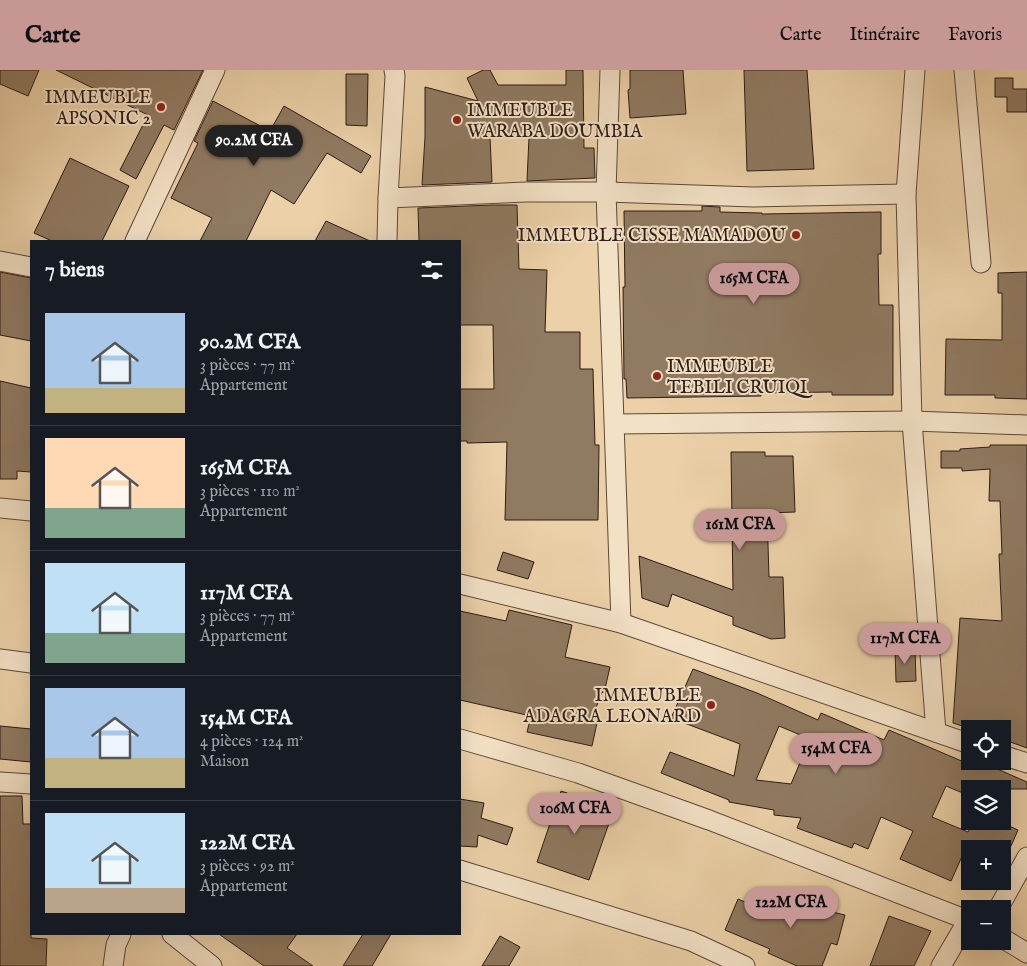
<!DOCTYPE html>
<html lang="fr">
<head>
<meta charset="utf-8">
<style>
	body { margin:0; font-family:"IM FELL English",serif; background:#242831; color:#f1f3f6; height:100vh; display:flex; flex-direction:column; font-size:19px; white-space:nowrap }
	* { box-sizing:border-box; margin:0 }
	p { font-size:16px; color:#9ea1a6 }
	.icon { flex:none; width:28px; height:28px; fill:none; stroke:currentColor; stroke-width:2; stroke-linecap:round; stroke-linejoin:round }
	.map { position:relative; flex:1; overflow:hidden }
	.drawer { position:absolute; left:30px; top:170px; width:431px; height:695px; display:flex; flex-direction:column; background:#171b24; border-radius:0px; box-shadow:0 5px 20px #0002 }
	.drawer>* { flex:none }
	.fabs { position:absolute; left:961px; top:650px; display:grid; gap:10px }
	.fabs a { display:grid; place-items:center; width:50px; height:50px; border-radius:0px; background:#171b24; box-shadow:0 5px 20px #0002; font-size:25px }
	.price { position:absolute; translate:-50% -42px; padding:0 11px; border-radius:18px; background:#c59692; color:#111; font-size:16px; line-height:32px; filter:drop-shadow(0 1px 2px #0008) }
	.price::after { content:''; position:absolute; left:50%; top:30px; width:15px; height:11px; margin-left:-8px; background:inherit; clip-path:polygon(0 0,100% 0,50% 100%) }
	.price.active { background:#222; color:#fff }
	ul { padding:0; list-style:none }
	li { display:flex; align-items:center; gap:15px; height:125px; padding:0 15px }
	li+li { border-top:1px solid #363941 }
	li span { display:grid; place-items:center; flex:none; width:140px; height:100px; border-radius:0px; color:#555 }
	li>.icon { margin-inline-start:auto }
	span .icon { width:60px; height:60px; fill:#fffc; stroke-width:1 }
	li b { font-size:21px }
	h2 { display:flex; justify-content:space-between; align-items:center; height:60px; padding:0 15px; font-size:21px }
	header { display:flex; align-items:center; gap:30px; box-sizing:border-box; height:70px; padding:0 25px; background:#c59692; color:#111 }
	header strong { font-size:24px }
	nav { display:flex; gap:28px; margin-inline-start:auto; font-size:18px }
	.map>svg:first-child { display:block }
</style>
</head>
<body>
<header>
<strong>Carte</strong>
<nav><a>Carte</a><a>Itinéraire</a><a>Favoris</a></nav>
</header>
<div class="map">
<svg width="1027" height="896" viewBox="0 0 1027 896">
	<rect width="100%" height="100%" fill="#ecd1a8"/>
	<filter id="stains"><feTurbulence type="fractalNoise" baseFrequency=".004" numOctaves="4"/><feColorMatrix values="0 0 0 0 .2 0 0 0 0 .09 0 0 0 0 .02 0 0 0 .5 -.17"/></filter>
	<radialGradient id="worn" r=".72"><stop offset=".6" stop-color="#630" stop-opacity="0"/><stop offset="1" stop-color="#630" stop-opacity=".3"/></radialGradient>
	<g fill="#907a61" stroke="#2d1b14" fill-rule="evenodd">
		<polygon points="0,0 39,0 28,26 0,14"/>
		<polygon points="56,0 203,0 174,60 164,55 136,109 120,100 148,45"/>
		<polygon points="483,0 490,0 498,15 566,15 566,0 583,0 584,78 594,78 595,108 527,111 529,67 490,67 492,112 422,115 425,67 425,17 478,31 467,8"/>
		<polygon points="630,0 683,0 686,44 630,48 628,20 630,19"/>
		<polygon points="744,0 807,0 814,99 747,101"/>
		<polygon points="346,4 368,4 367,56 346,55"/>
		<polygon points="995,8 1013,8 1013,19 1027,19 1027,42 1007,42 1007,27 995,27"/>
		<polygon points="213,31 270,61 284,36 371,86 361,103 327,83 294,134 271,120 246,171 200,171 212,148 171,128 198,73 194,71"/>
		<polygon points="70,88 129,116 102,171 52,171 34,163"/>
		<polygon points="493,135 517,135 519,199 547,200 545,262 580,262 580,299 593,299 595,375 599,375 598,450 505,450 507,372 467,373 467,371 460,371 460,319 494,319 493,255 460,255 460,171 419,171 418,138"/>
		<polygon points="702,136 720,137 720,142 762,143 762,144 881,142 881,184 878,184 879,235 893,235 893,325 832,325 832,322 761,323 761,326 627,328 626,309 624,309 623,217 625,217 624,141 702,141"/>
		<polygon points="326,151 370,171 315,171"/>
		<polygon points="0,202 31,208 31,271 0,265"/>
		<polygon points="1027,202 1027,329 995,328 995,325 945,325 946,269 1002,270 1002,223 998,223 998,203"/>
		<polygon points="0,311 31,318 31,402 17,401 17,409 0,409"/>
		<polygon points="990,375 1027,375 1027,678 1002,669 1002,659 971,659 953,653 960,548 1002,551 999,484 1002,484 1000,431 989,431 990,399 962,401 962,398 941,398 941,381 960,381 960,379 990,377"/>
		<polygon points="731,382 765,382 765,386 793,386 795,442 767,443 769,507 783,507 785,568 771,569 733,555 733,547 672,524 668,537 642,528 639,486 733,520"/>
		<polygon points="503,482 534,492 528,509 497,500"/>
		<polygon points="509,540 572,555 565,587 610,597 604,623 602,622 591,651 597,653 592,676 527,662 531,646 460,630 460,541 506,551"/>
		<polygon points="895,579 915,579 916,611 896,612"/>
		<path d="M 693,599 L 757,623 L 818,650 L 821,643 L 884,670 L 889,660 L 964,692 L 966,686 L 970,687 L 970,691 L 979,691 L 1027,712 L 1027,719 L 970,719 L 970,726 L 946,716 L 932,747 L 968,762 L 973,751 L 998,751 L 1018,760 L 1011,776 L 1008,774 L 1006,779 L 982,779 L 968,773 L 951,811 L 900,789 L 913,761 L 881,747 L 868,779 L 854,773 L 852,778 L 797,758 L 801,748 L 774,745 L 774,740 L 729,732 L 729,730 L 661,703 L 670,682 L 734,706 L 740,674 L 671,648 ZM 779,656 L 810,669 L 791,714 L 756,710 Z"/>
		<polygon points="0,656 31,659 31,692 0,689"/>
		<polygon points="561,721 614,739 589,810 537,792"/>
		<polygon points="0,726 22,726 23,754 31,754 31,868 47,869 46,896 0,896"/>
		<polygon points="460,729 484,733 481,748 513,758 507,775 478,765 477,777 460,776"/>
		<polygon points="798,819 831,829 828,841 845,845 837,875 831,873 822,896 797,896 768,883 770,879 725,860 738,829 789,851"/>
		<polygon points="889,846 931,861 914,896 870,896"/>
		<polygon points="219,864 297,864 287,878 313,896 264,896"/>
		<polygon points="363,864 391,864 372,896 343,896"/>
		<polygon points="500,866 520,877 509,896 482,896"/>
	</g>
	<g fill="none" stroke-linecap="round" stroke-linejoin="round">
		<g stroke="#5d4839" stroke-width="21">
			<g id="minor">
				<polyline points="394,0 395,6 388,128 527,122 606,122 754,127 906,124"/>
				<polyline points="610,0 606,122 621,553"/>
				<polyline points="915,0 906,124 912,351 936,662"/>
				<polyline points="964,0 981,193"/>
				<polyline points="135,171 215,0"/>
				<polyline points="387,171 388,128"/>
				<polyline points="0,191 31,197"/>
				<polyline points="615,354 912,351 1027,355"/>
				<polyline points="0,438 31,441"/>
				<polyline points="460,514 621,553 970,674"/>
				<polyline points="0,589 31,593"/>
				<polyline points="460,669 578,703 709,750 970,851"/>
				<polyline points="1002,685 1027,693"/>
				<polyline points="0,712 31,714"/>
				<polyline points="460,800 691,871 745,896"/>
				<polyline points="998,839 1027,787"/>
				<polyline points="172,864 212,896"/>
				<polyline points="1002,868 1027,883"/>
				<polyline points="113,896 116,875 121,864"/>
				<polyline points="941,896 968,850"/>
			</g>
		</g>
		<use href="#minor" stroke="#f3e1c6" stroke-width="19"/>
	</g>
	<g fill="#8f2418" stroke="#f3e1c6" stroke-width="2">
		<circle cx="161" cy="37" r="5"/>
		<circle cx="457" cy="50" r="5"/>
		<circle cx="796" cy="165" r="5"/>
		<circle cx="657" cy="306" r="5"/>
		<circle cx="711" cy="635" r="5"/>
	</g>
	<g text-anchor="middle" stroke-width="4" stroke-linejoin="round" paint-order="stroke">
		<g font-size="18" fill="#2d1b14" stroke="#f3e1c6" text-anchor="end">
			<text x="151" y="33">IMMEUBLE<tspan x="151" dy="21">APSONIC 2</tspan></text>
			<text x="467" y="46" text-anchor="start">IMMEUBLE<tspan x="467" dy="21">WARABA DOUMBIA</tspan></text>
			<text x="786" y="171">IMMEUBLE CISSE MAMADOU</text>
			<text x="667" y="302" text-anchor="start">IMMEUBLE<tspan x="667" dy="21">TEBILI CRUIQI</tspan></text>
			<text x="701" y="631">IMMEUBLE<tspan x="701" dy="21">ADAGRA LEONARD</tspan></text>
		</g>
	</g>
	<rect width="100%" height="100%" filter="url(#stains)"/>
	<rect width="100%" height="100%" fill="url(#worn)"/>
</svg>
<div class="fabs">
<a><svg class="icon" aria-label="locate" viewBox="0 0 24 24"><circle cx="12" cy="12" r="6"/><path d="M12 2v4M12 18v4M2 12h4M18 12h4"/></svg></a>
<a><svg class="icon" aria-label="layers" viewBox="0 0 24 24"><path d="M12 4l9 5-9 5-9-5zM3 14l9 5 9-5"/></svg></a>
<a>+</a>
<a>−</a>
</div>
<b class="price active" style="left:254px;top:97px">90.2M CFA</b>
<b class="price" style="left:754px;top:235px">165M CFA</b>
<b class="price" style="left:740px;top:481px">161M CFA</b>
<b class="price" style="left:905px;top:595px">117M CFA</b>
<b class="price" style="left:836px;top:705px">154M CFA</b>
<b class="price" style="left:575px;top:765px">106M CFA</b>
<b class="price" style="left:791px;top:859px">122M CFA</b>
<section class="drawer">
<h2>7 biens<svg class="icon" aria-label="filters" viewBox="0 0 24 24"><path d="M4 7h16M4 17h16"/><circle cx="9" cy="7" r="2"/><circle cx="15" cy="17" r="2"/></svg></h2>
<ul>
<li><span style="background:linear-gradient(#a9c7e8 75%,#c2b280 0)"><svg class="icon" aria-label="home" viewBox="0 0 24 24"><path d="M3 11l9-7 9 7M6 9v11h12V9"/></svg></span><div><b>90.2M CFA</b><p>3 pièces · 77 m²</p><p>Appartement</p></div></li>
<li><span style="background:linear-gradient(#ffd9b3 70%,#7fa58c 0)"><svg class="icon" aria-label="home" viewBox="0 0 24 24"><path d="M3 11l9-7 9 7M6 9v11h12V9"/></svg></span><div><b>165M CFA</b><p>3 pièces · 110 m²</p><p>Appartement</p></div></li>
<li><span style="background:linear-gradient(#bfe0f5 70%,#7fa58c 0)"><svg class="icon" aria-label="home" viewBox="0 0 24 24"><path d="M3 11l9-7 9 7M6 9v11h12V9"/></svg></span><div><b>117M CFA</b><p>3 pièces · 77 m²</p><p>Appartement</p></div></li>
<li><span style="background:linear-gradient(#a9c7e8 70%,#c2b280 0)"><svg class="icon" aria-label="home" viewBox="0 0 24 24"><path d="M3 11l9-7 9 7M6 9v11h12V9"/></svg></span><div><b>154M CFA</b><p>4 pièces · 124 m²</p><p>Maison</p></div></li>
<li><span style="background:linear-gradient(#bfe0f5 75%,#b9a48a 0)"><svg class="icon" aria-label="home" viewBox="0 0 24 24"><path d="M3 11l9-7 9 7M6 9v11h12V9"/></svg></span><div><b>122M CFA</b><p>3 pièces · 92 m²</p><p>Appartement</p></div></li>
</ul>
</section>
</div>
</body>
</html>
